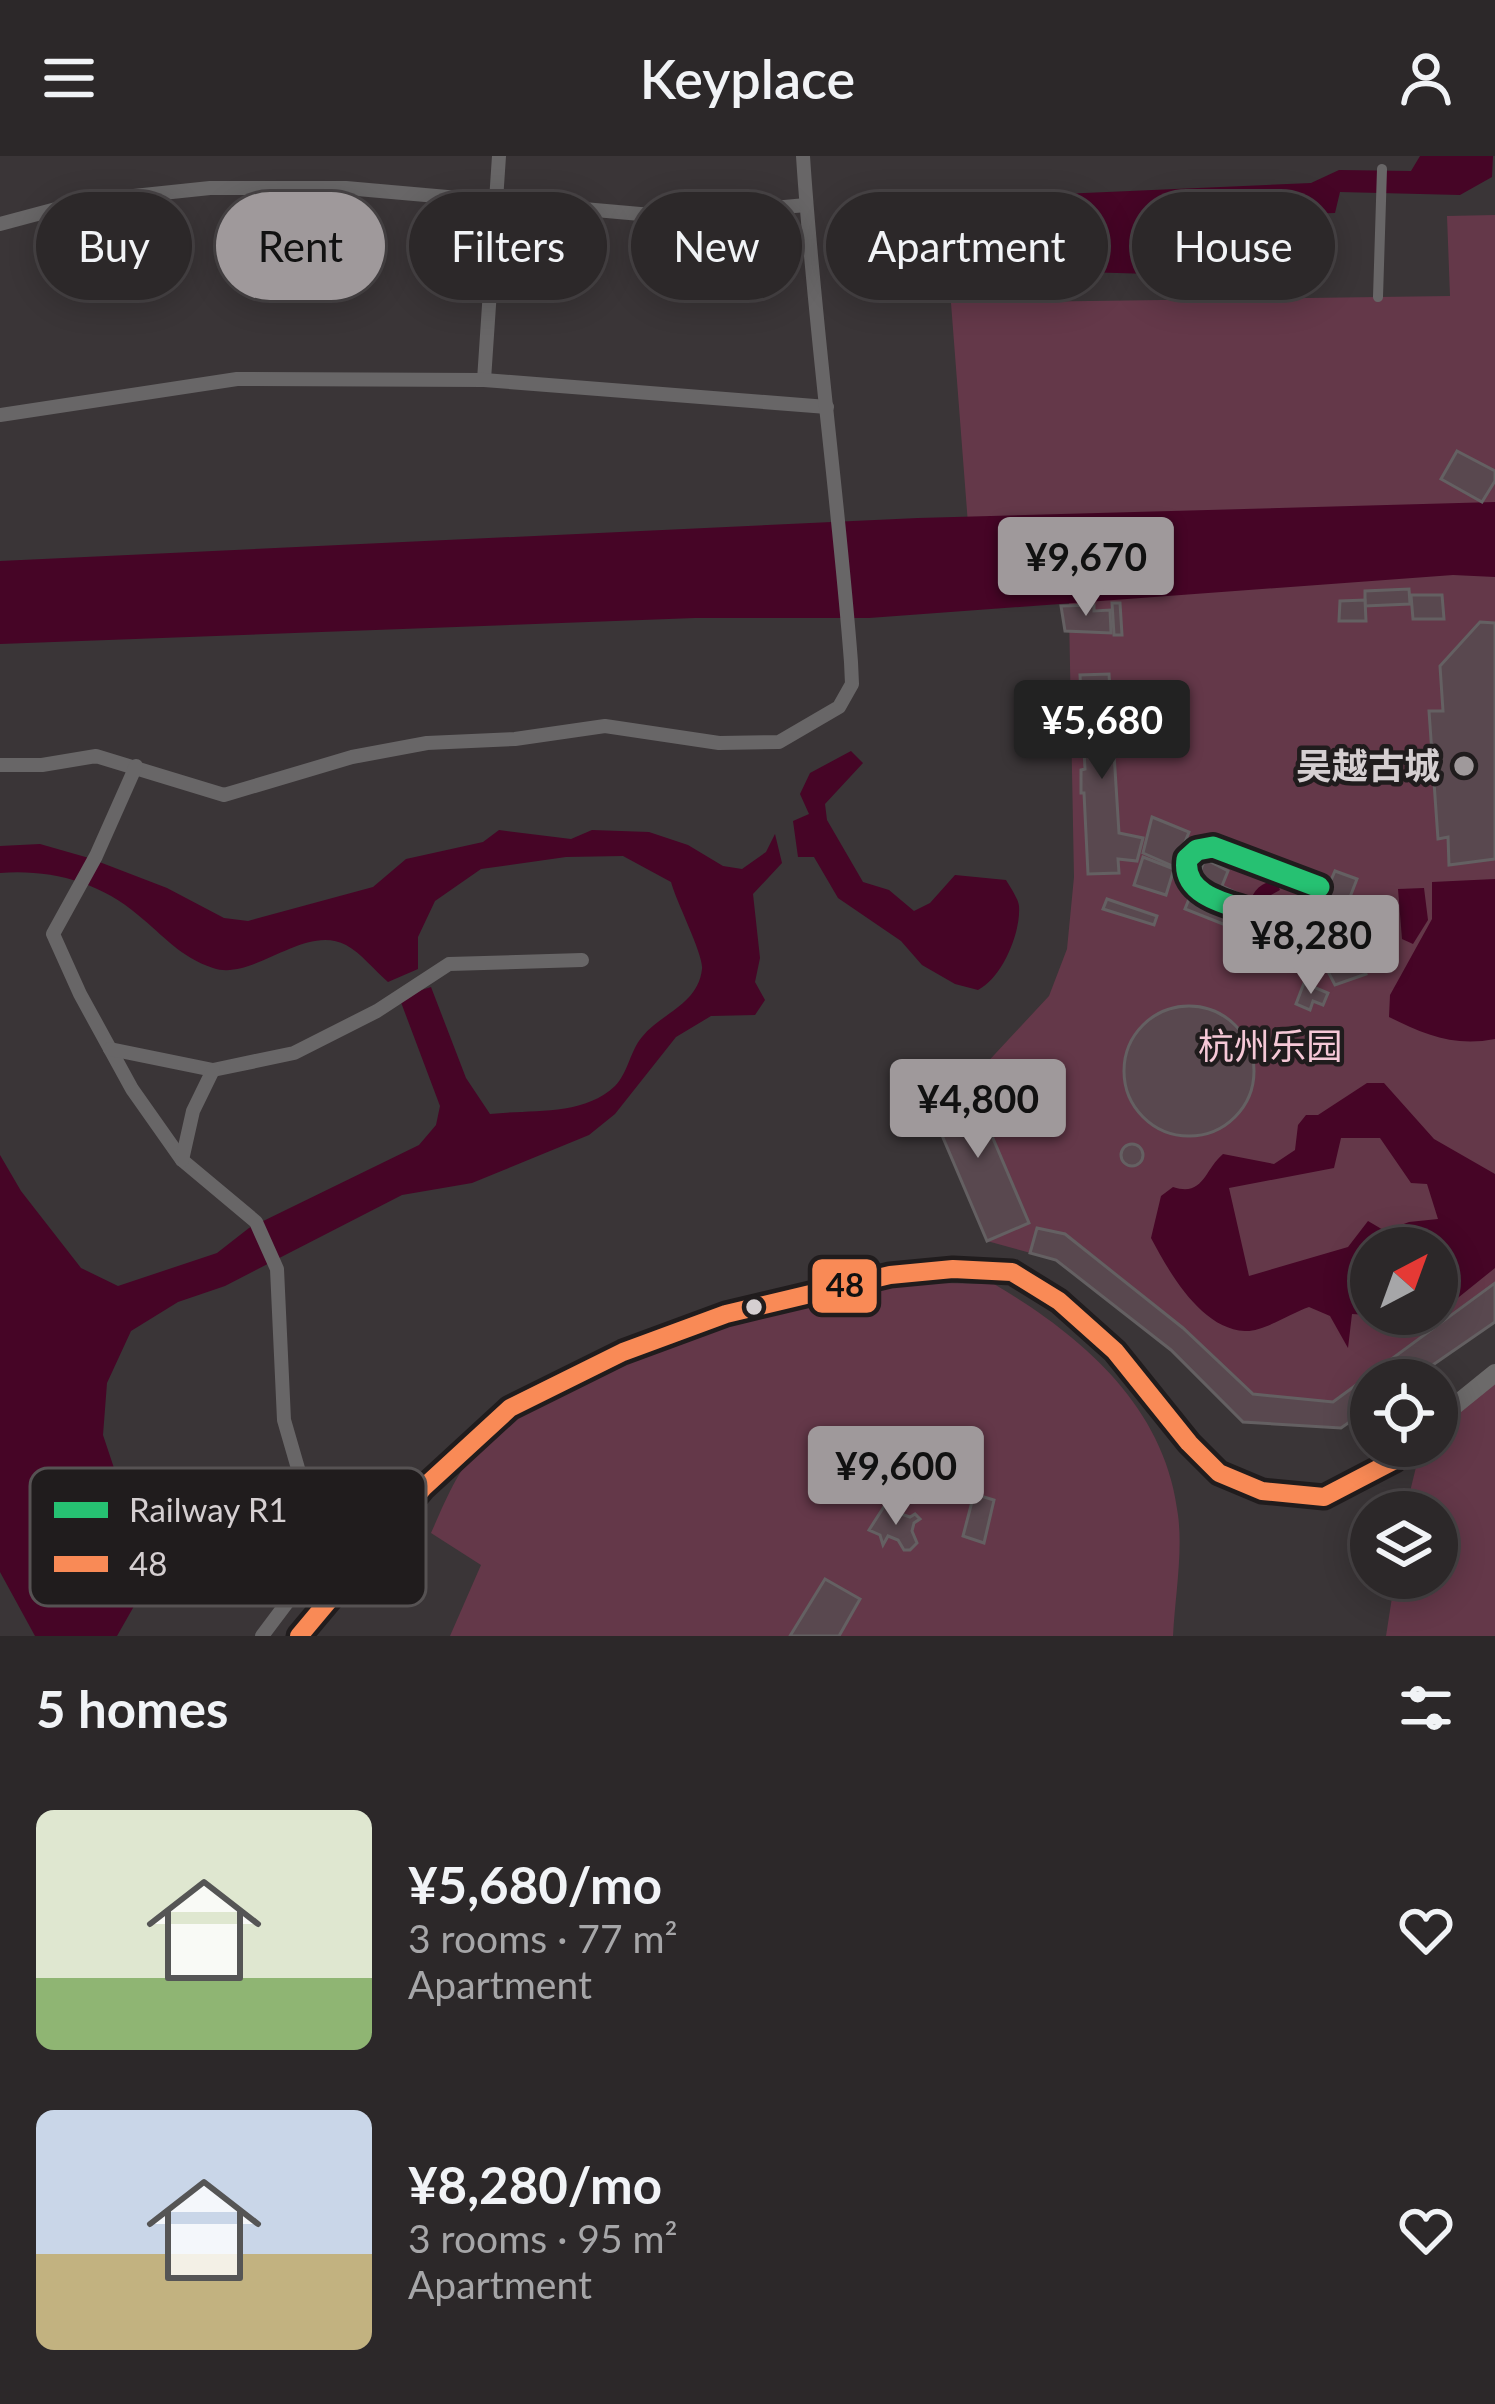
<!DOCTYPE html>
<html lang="en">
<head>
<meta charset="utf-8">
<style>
	body { margin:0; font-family:Lato,"Noto Sans SC",sans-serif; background:#383435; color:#f1f3f6; height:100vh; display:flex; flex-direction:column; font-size:45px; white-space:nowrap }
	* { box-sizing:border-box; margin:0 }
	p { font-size:39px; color:#a6a6a8 }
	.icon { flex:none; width:66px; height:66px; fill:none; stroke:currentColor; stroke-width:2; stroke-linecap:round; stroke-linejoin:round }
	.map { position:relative; height:1480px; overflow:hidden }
	.side { display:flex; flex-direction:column; background:#2c2829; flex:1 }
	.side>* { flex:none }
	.guide { position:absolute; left:36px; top:36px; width:1425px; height:108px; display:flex; gap:24px }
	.needle { width:78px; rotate:41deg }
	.tools { position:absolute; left:1350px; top:1071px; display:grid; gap:24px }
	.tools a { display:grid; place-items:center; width:108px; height:108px; border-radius:50%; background:#2c2829; box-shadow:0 6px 30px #0003,0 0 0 3px #484446; font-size:60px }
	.price { position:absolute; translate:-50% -102px; padding:0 27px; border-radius:12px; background:#9f999b; color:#111; font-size:39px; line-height:78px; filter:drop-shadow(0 3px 6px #0008) }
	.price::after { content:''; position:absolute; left:50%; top:72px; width:36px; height:27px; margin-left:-18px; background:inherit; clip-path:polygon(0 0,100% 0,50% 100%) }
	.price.selected { background:#222; color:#fff }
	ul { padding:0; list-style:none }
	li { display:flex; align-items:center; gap:36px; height:300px; padding:0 36px }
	li span { display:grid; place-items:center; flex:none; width:336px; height:240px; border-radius:18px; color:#555 }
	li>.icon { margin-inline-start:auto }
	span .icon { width:144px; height:144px; fill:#fffc; stroke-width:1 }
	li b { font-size:51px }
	h2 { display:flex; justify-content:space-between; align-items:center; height:144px; padding:0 36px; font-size:51px }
	.pill { padding:0 42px; border-radius:54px; background:#2c2829; box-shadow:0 6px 30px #0003,0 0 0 3px #484446; font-size:42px; line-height:108px }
	.pill.selected { background:#9f999b; color:#111 }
	header { display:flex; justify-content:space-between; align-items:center; height:156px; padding:0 36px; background:#2c2829; font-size:54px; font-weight:600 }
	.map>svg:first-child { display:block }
</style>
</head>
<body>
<header><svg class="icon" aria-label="menu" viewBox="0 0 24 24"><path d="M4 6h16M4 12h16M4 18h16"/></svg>Keyplace<svg class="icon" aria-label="person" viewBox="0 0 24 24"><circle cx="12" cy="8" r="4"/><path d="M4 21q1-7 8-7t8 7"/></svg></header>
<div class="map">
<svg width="1495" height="1480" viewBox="0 0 1495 1480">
	<rect width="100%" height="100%" fill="#3a3537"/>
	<g fill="#643849" fill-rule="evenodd">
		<path d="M 1495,59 L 1495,1166 L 1411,1224 L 1371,1224 L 1371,1251 L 1341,1272 L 1243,1266 L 1171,1194 L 1056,1104 L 987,1085 L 927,944 L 969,926 L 1049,840 L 1067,793 L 1074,721 L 1068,404 L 971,407 L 951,147 L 1450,140 L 1447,60 ZM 1371,1092 L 1437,1092 L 1437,1158 L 1371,1158 Z"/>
		<path d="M 994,1128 C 1081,1179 1166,1251 1178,1359 C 1183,1397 1175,1441 1173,1480 L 450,1480 L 481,1409 L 431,1377 C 445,1346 460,1307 487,1284 C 582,1204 771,1149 893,1130 C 926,1125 961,1128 994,1128 Z"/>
		<path d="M 1495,1226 L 1495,1480 L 1386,1480 L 1395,1422 L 1437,1422 L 1437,1356 L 1405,1356 L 1418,1303 L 1428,1290 L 1437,1290 C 1437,1263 1475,1242 1495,1226 Z"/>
	</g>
	<g fill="#460526" fill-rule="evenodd">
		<polygon points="1420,0 1493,0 1492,21 1460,39 1340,36 1335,57 1295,58 1286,68 1289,116 1227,118 1225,104 1154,104 1151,118 1083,116 1081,76 1026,75 1019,83 1020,96 981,94 980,110 959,95 956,66 970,42 1311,27 1339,14 1411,15"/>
		<polygon points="1495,346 1495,421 1453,419 869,462 695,462 0,488 0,405 918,362"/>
		<path d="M 851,595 L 863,607 L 825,648 L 827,664 L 863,726 L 889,734 L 914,755 L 930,747 L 955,719 L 1006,724 C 1010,731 1018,742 1019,750 C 1021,777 1002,822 978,834 L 955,828 L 922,809 L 901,785 L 838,742 L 814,701 L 798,701 L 793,665 L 809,658 L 800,638 L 810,617 Z"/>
		<path d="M 499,674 L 571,683 L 592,674 L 649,676 L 688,689 L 723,710 L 742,713 L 766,696 L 775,678 L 782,707 L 753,738 L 760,802 L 755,826 L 765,844 L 755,859 L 711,860 L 676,881 L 615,958 L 589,979 L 472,1027 L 402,1039 L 225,1130 L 178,1146 L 131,1175 L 107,1227 L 103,1279 L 120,1330 L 152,1385 L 150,1422 L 117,1480 L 35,1480 L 0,1416 L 0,999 L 21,1035 L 81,1112 L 118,1130 L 217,1097 L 249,1072 L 419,989 L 436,969 L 440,950 L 399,841 L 431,831 L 466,922 L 490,958 C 531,953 582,961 615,930 C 628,917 630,895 642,881 C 661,857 698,849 702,813 C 704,800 676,745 671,726 L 623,700 L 566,701 L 481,713 L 435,745 L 418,781 L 418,813 L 388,826 C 375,815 361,797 346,789 C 304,767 253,826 213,812 C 180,801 164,780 138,759 C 100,726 50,713 0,717 L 0,690 L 40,688 L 89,702 L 167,732 L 224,762 L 248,765 L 373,731 L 406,703 L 483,686 Z"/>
		<path d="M 1495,723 L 1495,883 C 1455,891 1425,879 1389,861 L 1390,839 L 1432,763 L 1432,726 Z"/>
		<path d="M 1276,724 L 1280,734 L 1262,744 L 1261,754 L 1285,760 L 1291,741 C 1310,748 1337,756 1354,742 L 1367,761 L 1367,786 C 1332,808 1295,799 1256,793 L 1262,765 L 1249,755 C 1250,737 1259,727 1276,724 Z"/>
		<polygon points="1424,732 1428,764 1413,788 1402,783 1398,733"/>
		<path d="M 1367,927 L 1384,927 L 1434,983 L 1495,1018 L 1495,1112 L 1423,1170 L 1416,1163 L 1396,1176 L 1387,1160 L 1352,1158 L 1348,1192 L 1330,1160 L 1309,1151 C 1291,1157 1263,1176 1245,1175 C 1201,1173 1169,1116 1151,1082 L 1161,1040 L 1173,1031 C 1204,1041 1204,1014 1223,998 L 1274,1008 L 1295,994 L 1298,969 L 1306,959 L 1318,959 ZM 1341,982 L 1380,982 L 1411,1027 L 1427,1028 L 1438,1063 L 1409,1066 L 1385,1075 L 1368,1065 L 1348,1091 L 1249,1120 L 1229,1032 L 1334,1012 ZM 1371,1092 L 1437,1092 L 1437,1158 L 1371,1158 Z"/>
	</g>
	<g fill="#59484f" stroke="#646062" stroke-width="3">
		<polygon points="1457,295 1495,315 1495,325 1482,346 1441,323"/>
		<polygon points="1409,433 1410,448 1365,450 1365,435"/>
		<polygon points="1411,439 1442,439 1444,463 1413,463"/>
		<polygon points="1365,444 1366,465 1339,465 1340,445"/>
		<polygon points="1112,447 1120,447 1122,479 1114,479"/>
		<polygon points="1094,449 1094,455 1110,454 1111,477 1065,475 1061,450"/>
		<polygon points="1480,466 1495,467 1495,703 1449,709 1448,681 1438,683 1429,555 1443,555 1440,510"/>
		<polygon points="1109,518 1119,677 1143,682 1137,705 1118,703 1119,717 1088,718 1084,637 1081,637 1081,614 1085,613 1080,519"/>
		<polygon points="1152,661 1189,676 1175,711 1143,697"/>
		<polygon points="1143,701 1174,713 1166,739 1134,729"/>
		<polygon points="1205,703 1228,715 1222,730 1241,739 1228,770 1185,753"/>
		<polygon points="1311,715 1331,724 1335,715 1357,723 1345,754 1300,741"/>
		<polygon points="1107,743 1157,760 1154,769 1103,753"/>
		<polygon points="1335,751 1345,754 1337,788 1357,795 1366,818 1335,829 1324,808 1346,800 1342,793 1320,787"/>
		<polygon points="1304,827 1328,837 1323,849 1313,845 1310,854 1296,848"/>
		<circle cx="1189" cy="915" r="65"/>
		<polygon points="969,926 1029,1067 987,1085 927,944"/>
		<circle cx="1132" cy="999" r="11"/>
		<polygon points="1037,1072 1065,1078 1183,1172 1253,1238 1333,1246 1495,1127 1495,1166 1411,1224 1371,1224 1371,1251 1341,1272 1243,1266 1171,1194 1056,1104 1030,1097"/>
		<polygon points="974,1338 994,1344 984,1387 963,1380"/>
		<polygon points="885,1349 889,1354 910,1361 915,1358 920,1363 914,1367 912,1375 917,1387 910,1394 904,1394 898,1384 888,1380 883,1389 880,1379 869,1374"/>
		<polygon points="825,1423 860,1443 839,1480 790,1480"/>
	</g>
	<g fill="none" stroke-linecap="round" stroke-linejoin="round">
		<polyline stroke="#686667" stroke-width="10" points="1378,141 1382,13"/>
		<g stroke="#686667" stroke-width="14">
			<polyline points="0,68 86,45 210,32 346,32 674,61 806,49"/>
			<polyline points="484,224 499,0"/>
			<polyline points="0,259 237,223 484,224 827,251"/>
			<path d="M 0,609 L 42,609 L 96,600 L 224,639 L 352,601 L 427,587 L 515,583 L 605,570 L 719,587 L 779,586 L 839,551 L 852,528 L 851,506 C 838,337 814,169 803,0"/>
			<polyline points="136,610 96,700 53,778 80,838 132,933 182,1004 256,1066 277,1113 284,1264 308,1347 316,1408 262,1480"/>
			<polyline points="110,893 213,914 294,897 377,855 449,808 582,804"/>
			<polyline points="182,1004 193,955 213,914"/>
		</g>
		<g stroke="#6c6a6a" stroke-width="18">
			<polyline points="1437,1264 1495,1217"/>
			<polyline points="299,1480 423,1332 510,1252 623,1196 726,1158 890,1119 953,1113 1012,1116 1059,1145 1115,1195 1189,1287 1219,1317 1262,1335 1324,1341 1395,1304 1410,1290"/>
		</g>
		<g stroke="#201c1d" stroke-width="27">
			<polyline id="bus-1" points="299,1480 423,1332 510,1252 623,1196 726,1158 890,1119 953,1113 1012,1116 1059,1145 1115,1195 1189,1287 1219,1317 1262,1335 1324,1341 1395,1304 1410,1290"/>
		</g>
		<use href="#bus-1" stroke="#f98a56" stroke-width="18"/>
		<g stroke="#201c1d" stroke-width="30">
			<path id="rail-1" d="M 1262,759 C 1234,749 1181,742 1187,703 L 1197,694 L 1213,691 L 1319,731"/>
		</g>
		<use href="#rail-1" stroke="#26c172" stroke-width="21"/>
	</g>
	<circle fill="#9f999b" stroke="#201c1d" stroke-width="4.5" cx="1464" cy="610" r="12"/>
	<circle fill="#d5cfd1" stroke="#201c1d" stroke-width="4.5" cx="754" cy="1151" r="10"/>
	<g text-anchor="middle" stroke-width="9" stroke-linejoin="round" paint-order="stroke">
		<g font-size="36" font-weight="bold" fill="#d5cfd1" stroke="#201c1d" text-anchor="end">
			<text x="1440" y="623">吴越古城</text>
		</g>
		<g font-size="36" fill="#f6c8d7" stroke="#201c1d">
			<text x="1270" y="903">杭州乐园</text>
		</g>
	</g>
	<rect x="30" y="1312" width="396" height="138" rx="18" fill="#201c1d" stroke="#565253" stroke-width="3"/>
	<rect x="54" y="1346" width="54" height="16" fill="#26c172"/>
	<rect x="54" y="1400" width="54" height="16" fill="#f98a56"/>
	<g font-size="33" fill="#d5cfd1">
		<text x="129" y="1366">Railway R1</text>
		<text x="129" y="1420">48</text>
	</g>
	<rect stroke="#201c1d" stroke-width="4.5" x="810" y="1101" width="69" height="58" rx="12" fill="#f98a56"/>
	<g font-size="33" text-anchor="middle" font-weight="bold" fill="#111">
		<text x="845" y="1141">48</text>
	</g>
</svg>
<div class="tools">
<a><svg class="needle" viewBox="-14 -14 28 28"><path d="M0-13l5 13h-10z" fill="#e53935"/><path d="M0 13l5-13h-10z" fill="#a6a6a8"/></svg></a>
<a><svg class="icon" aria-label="locate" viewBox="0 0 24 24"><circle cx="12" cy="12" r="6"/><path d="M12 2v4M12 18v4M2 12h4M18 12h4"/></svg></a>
<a><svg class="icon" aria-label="layers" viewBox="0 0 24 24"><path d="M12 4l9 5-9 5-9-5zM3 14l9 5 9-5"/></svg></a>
</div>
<b class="price" style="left:1086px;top:463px">¥9,670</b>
<b class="price selected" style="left:1102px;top:626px">¥5,680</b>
<b class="price" style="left:1311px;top:841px">¥8,280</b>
<b class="price" style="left:978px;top:1005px">¥4,800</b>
<b class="price" style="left:896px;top:1372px">¥9,600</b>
<div class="guide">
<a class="pill">Buy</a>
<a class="pill selected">Rent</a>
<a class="pill">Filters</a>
<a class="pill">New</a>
<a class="pill">Apartment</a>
<a class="pill">House</a>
</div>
</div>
<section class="side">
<h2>5 homes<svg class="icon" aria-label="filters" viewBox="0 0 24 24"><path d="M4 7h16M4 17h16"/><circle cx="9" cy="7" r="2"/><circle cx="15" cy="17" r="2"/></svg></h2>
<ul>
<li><span style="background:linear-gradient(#dfe7d0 70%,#8fb573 0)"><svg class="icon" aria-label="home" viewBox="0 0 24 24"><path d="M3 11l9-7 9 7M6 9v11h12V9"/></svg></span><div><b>¥5,680/mo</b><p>3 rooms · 77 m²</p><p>Apartment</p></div><svg class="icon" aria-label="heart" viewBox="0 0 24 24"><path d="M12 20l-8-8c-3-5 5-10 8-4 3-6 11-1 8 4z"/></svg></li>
<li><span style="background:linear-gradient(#c9d6e8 60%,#c2b280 0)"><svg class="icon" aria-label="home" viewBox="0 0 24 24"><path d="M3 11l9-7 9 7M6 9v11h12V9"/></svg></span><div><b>¥8,280/mo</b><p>3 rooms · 95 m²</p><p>Apartment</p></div><svg class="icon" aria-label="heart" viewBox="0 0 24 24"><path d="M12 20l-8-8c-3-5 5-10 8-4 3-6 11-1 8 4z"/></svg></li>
</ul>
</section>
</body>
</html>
